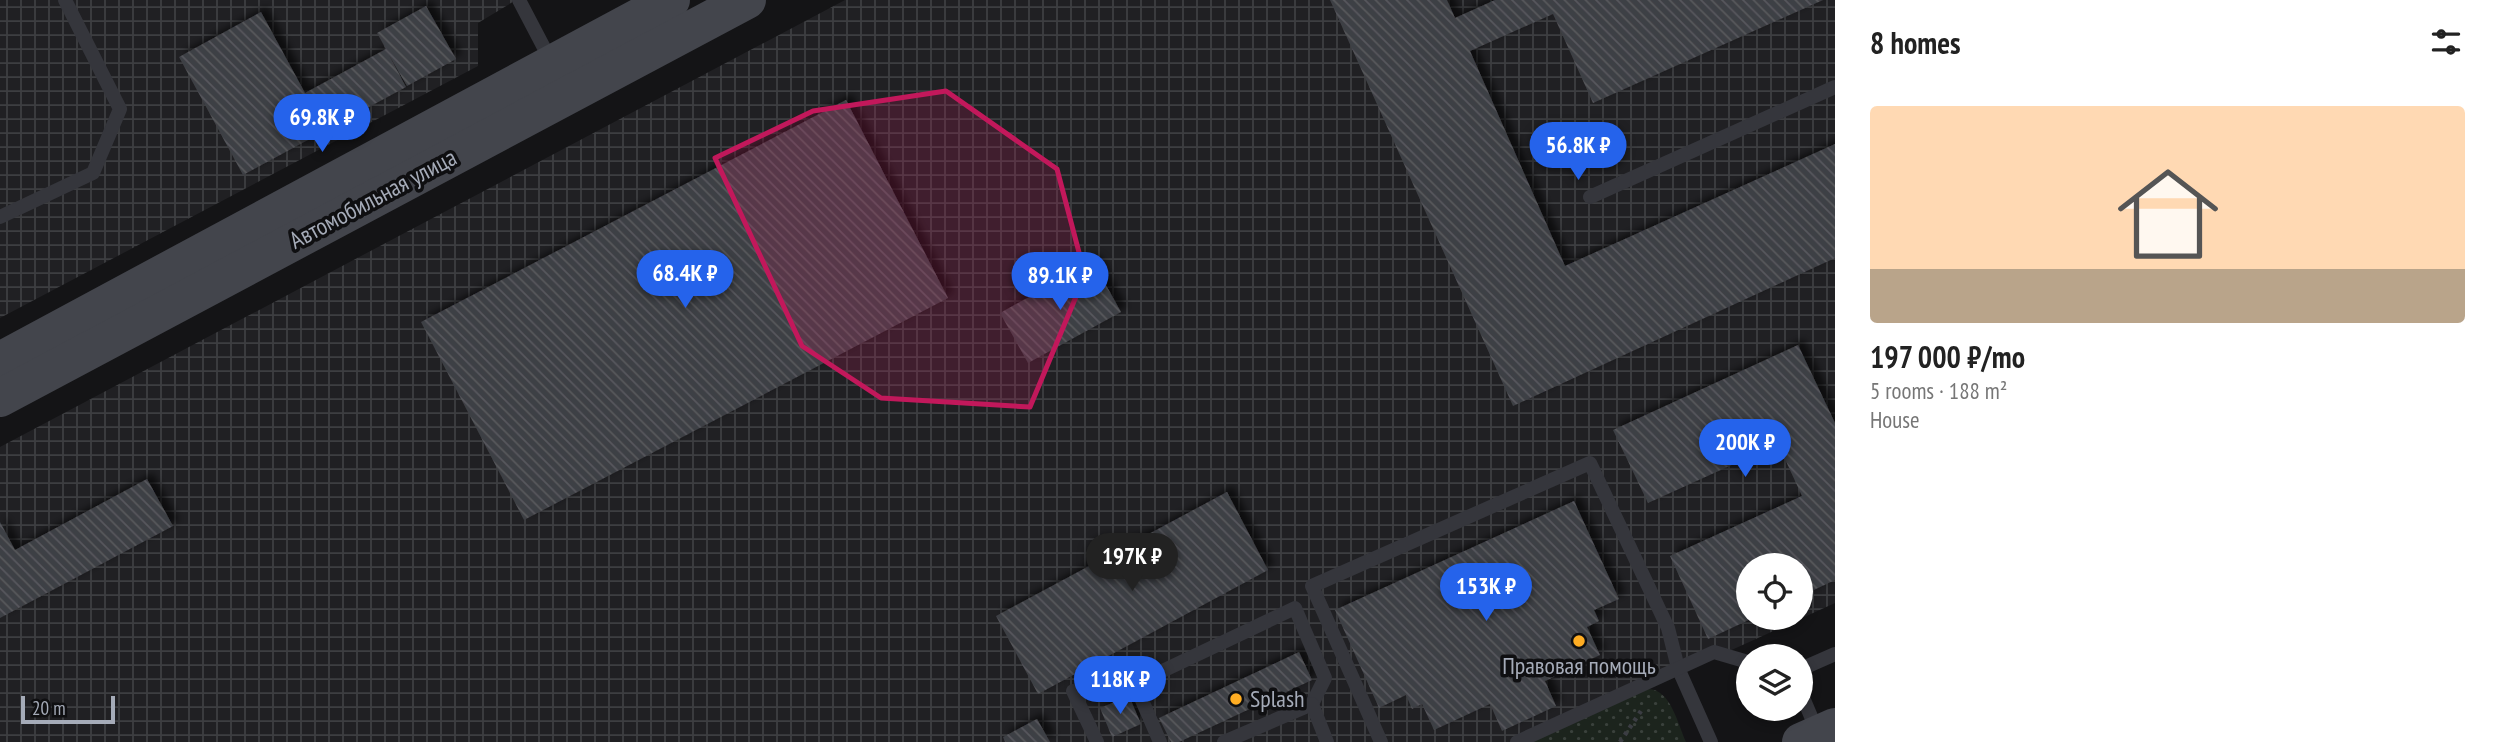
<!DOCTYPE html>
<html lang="en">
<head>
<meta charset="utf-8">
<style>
	body { margin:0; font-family:"PT Sans Narrow",sans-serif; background:#f2f2f2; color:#222; height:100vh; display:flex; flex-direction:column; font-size:26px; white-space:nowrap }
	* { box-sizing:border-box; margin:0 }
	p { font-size:23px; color:#767676 }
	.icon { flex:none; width:38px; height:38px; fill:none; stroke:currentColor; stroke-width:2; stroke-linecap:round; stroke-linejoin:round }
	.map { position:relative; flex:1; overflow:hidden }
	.sheet { display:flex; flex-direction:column; background:#fff; width:665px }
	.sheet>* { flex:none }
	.buttons { position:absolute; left:1736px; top:553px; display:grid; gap:14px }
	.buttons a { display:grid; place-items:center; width:77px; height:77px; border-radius:50%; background:#fff; box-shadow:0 4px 10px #0003; font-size:35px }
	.scale { position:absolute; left:21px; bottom:18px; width:94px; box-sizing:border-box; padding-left:7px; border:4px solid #a5abb8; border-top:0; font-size:19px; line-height:24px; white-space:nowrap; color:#a5abb8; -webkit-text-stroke:5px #0f0f11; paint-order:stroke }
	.price { position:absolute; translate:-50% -60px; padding:0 16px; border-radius:24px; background:#2563eb; color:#fff; font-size:23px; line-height:46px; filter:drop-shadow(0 2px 4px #0008) }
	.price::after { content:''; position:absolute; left:50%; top:42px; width:21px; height:16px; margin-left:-10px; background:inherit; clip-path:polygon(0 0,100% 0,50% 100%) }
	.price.selected { background:#222; color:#fff }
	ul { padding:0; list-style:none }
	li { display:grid; align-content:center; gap:14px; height:371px; padding:0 35px }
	li span { display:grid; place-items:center; height:217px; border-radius:7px; color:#555 }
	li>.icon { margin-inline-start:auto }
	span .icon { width:126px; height:126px; fill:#fffc; stroke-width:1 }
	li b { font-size:30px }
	h2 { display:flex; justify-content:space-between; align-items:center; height:84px; padding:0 35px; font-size:30px }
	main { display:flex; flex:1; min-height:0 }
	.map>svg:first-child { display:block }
</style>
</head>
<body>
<main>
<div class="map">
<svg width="1835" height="742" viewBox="0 0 1835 742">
	<defs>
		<pattern id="industrial-grid" width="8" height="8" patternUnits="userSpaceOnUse" patternTransform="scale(1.75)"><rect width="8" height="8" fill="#202023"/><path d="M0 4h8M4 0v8" fill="none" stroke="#3d3e41"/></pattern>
		<pattern id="grass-dots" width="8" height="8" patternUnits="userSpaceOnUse" patternTransform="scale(1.75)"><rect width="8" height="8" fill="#1c241d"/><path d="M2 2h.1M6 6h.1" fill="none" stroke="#3a413c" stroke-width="1.8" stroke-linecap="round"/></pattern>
		<pattern id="building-back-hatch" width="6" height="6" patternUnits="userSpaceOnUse" patternTransform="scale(1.75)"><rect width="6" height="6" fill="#3e3f44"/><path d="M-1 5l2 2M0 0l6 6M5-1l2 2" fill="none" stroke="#57585d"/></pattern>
		<filter id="shadow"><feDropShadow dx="6" dy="-6" stdDeviation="3.5" flood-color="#0009"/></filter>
	</defs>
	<rect width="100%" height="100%" fill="#141416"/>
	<g fill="url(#industrial-grid)" fill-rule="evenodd">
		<polygon points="0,0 516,0 478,23 478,66 0,318"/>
		<path d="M 845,0 L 1835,0 L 1835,603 L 1529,742 L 0,742 L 0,447 ZM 1748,565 L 1801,565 L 1801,618 L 1748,618 Z"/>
	</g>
	<path fill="url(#grass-dots)" d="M 1648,689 C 1671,689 1678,725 1686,742 L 1532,742 Z"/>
	<g fill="url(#building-back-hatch)" filter="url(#shadow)">
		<polygon points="1330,0 1447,0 1455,18 1495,0 1823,0 1593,103 1553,14 1470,51 1565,266 1835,144 1835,258 1513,406"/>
		<polygon points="426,6 456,59 407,86 389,55 406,87 243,175 179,57 261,12 305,93 386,49 377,33"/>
		<polygon points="846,100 948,298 524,520 421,322"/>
		<polygon points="1093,262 1121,312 1028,363 1000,313"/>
		<polygon points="1798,345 1835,423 1835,580 1801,596 1801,565 1748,565 1748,618 1753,618 1708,639 1670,556 1802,496 1778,444 1648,503 1613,430"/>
		<polygon points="147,479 173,526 0,618 0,522 15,550"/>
		<polygon points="1227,492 1268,570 1038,694 996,616"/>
		<polygon points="1574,501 1619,599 1594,610 1599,621 1587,627 1600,655 1545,681 1556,706 1502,731 1490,704 1434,730 1422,704 1412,709 1406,695 1379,708 1335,610"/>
		<polygon points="1299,652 1312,680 1179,742 1171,742 1159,718"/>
		<polygon points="1129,696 1141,724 1112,737 1100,708"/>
		<polygon points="1037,719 1050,742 1005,742 1003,737"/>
	</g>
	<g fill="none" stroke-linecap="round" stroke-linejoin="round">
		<polyline stroke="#3b3d43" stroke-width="4.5" stroke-dasharray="3.5 5" stroke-linecap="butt" points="1620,742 1641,711"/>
		<g stroke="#35363c" stroke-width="14">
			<polyline points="519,0 552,63"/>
			<polyline points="1590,197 1835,87"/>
			<polyline points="0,217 93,173 120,109 65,0"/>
			<polyline points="1801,669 1835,654"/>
			<polyline points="1073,691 1097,742"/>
			<polyline points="1801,693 1818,733"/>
			<polyline points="1160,742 1135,684 1295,608 1325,678 1312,704"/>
			<polyline points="1224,742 1312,704 1327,742"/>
			<polyline points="1381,742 1312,586 1590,463 1668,628 1678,668 1711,742"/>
			<polyline points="1517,742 1714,652 1748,662"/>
		</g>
		<g stroke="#43454c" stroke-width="38">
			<polyline points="0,361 671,0"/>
			<polyline points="0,398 747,0"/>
			<polyline points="1801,742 1835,727"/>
		</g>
	</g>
	<path fill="#c2185b" fill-opacity="0.2" stroke="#c2185b" stroke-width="5" stroke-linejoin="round" d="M 946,91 L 1057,169 L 1085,275 L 1030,407 L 881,398 L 802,346 L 715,158 L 813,111 Z"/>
	<g fill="#ffad23" stroke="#0f0f11" stroke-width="2.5">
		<circle cx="1579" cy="641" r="7"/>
		<circle cx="1236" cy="699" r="7"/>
	</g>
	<g text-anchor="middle" stroke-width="7" stroke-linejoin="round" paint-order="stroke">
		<g font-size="24" fill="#a5abb8" stroke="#0f0f11">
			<text transform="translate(373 199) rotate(-28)" y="8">Автомобильная улица</text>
		</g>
		<g font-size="24" fill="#a5abb8" stroke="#0f0f11">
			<text x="1579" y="674">Правовая помощь</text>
			<text x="1250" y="707" text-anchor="start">Splash</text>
		</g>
	</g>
</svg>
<div class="buttons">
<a><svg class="icon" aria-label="locate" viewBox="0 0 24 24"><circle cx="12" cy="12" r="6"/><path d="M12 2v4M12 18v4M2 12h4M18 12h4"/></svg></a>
<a><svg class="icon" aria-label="layers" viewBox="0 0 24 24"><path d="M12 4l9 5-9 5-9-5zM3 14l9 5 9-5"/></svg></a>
</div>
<div class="scale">20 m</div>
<b class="price" style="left:322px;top:154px">69.8K ₽</b>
<b class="price" style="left:1578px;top:182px">56.8K ₽</b>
<b class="price" style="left:685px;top:310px">68.4K ₽</b>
<b class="price" style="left:1060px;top:312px">89.1K ₽</b>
<b class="price" style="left:1745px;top:479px">200K ₽</b>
<b class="price selected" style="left:1132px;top:593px">197K ₽</b>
<b class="price" style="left:1486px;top:623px">153K ₽</b>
<b class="price" style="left:1120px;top:716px">118K ₽</b>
</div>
<section class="sheet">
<h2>8 homes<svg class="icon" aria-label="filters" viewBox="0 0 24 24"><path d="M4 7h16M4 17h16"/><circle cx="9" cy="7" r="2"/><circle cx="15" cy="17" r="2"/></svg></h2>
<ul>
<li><span style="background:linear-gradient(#ffd9b3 75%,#b9a48a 0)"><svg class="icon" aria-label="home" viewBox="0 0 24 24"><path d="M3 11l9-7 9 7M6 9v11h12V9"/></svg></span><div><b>197 000 ₽/mo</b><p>5 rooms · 188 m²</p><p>House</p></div></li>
</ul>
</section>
</main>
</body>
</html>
